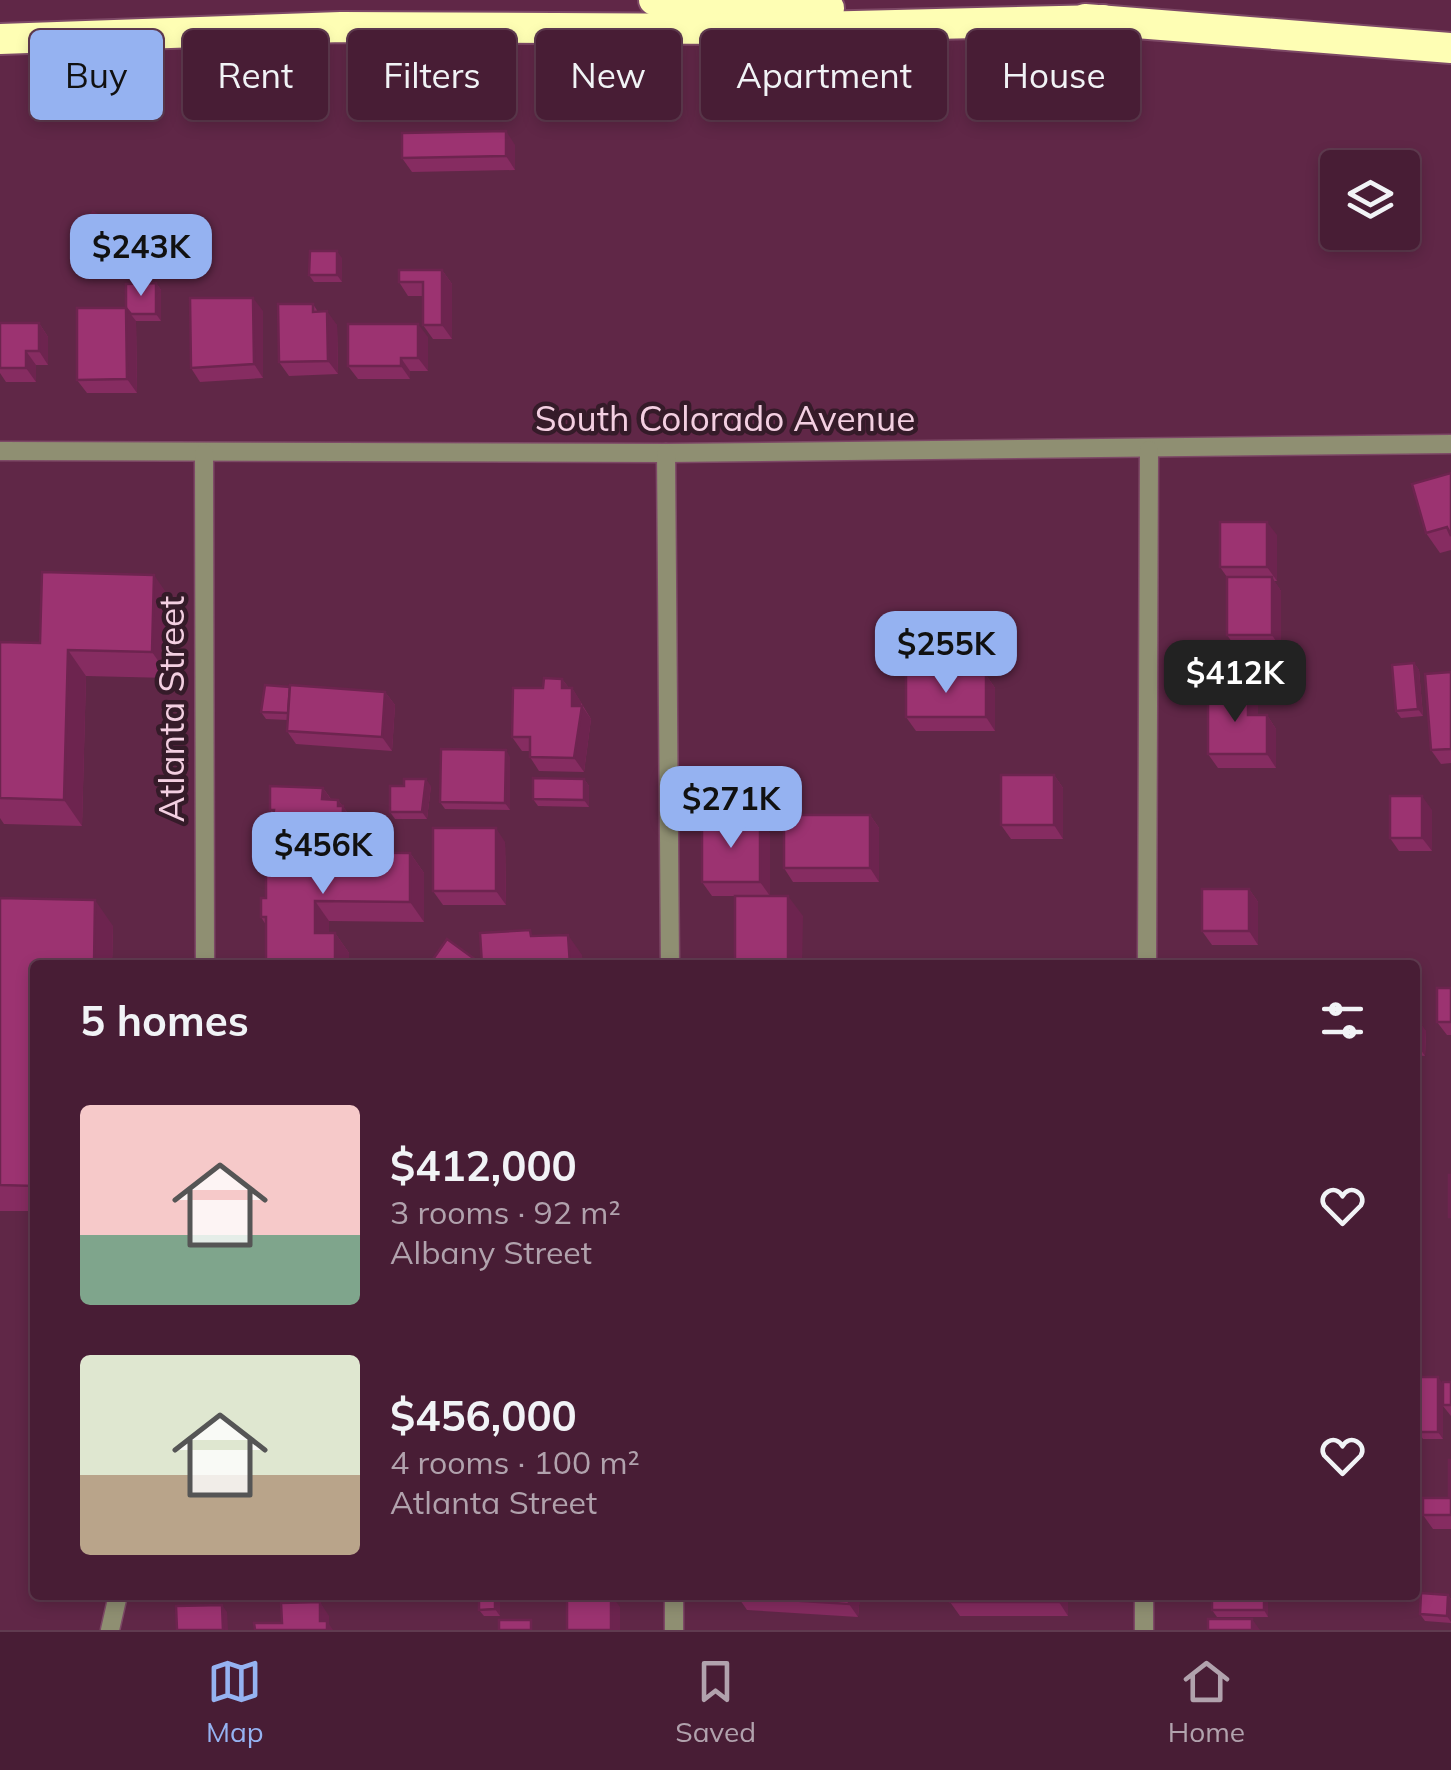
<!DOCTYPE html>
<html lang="en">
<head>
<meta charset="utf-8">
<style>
	body { margin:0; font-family:Mulish,sans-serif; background:#4f263d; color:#f1f3f6; height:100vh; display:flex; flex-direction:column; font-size:38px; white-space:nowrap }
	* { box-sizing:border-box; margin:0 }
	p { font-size:32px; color:#b1a2ad }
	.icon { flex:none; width:55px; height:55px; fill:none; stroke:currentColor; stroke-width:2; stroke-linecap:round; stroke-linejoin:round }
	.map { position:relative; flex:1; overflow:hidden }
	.drawer { position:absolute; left:30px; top:960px; width:1390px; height:640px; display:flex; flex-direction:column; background:#481d35; border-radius:10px; box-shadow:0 5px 15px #0003,0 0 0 2px #603b50 }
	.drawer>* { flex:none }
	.banner { position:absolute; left:30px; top:30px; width:1392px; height:90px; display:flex; gap:20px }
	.controls { position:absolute; left:1320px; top:150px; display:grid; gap:20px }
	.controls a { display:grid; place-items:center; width:100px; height:100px; border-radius:10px; background:#481d35; box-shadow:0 5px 15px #0003,0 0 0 2px #603b50; font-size:50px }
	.price { position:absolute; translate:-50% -85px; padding:0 22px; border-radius:20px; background:#95b2f1; color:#111; font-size:32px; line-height:65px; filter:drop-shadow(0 2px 5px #0008) }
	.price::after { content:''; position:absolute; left:50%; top:60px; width:30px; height:22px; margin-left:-15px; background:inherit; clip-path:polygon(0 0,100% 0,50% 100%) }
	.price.current { background:#222; color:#fff }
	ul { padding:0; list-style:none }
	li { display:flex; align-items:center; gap:30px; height:250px; padding:0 50px }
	li span { display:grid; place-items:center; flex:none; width:280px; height:200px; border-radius:10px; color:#555 }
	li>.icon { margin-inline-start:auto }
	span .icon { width:120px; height:120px; fill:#fffc; stroke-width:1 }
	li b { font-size:42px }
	h2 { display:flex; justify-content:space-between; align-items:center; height:120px; padding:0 50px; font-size:42px }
	.chip { padding:0 35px; border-radius:10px; background:#481d35; box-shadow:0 5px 15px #0003,0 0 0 2px #603b50; font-size:35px; line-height:90px }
	.chip.current { background:#95b2f1; color:#111 }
	.dock { display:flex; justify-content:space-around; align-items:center; height:140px; border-top:2px solid #603b50; background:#481d35; font-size:28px; color:#b1a2ad }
	.dock a { display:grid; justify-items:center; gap:5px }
	.dock .current { color:#95b2f1 }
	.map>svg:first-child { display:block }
</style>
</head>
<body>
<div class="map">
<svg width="1451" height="1630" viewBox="0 0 1451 1630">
	<rect width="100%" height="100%" fill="#602747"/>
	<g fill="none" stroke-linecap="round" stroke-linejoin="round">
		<g stroke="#7d4966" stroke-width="21">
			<g id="minor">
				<polyline points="0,451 666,453 1451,444"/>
				<polyline points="204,453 205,965"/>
				<polyline points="666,453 670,965"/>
				<polyline points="1147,965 1149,450"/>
				<polyline points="674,1595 674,1630"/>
				<polyline points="110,1630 118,1595"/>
				<polyline points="1144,1630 1144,1595"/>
			</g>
		</g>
		<g stroke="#7d4966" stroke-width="34">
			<g id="highway">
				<polyline points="654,0 829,8"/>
				<polyline points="1085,19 1451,48"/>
				<polyline points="0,39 341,27 734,29 1103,20"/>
			</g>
		</g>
		<use href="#minor" stroke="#8f8f72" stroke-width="18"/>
		<use href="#highway" stroke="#fefeb4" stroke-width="30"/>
	</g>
	<g fill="#862c61">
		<polygon points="515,145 515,170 412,172 402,158"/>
		<polygon points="80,233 126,234 131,241 118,261 85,240"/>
		<polygon points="342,258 342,282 314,282 309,275"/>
		<polygon points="442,270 452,284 452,339 433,339 423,325 423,296 408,296 399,282"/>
		<polygon points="156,283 161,290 161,321 136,321 137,393 87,393 77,380 126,308"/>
		<polygon points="313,304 318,312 337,325 338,374 289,376 279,362"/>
		<polygon points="263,311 263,378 200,382 191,368"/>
		<polygon points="0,323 39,323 48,337 48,365 36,365 36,382 6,382 0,373"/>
		<polygon points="428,337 428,371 410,371 410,379 358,379 348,366"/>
		<polygon points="1451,473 1451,550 1440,553 1426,533"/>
		<polygon points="1277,535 1277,581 1274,581 1281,591 1281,649 1237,649 1227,635 1227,577 1220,567"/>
		<polygon points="172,601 170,678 86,676 82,826 4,824 0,818 0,642 40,643"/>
		<polygon points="1414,663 1419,670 1423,716 1401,718 1396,711"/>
		<polygon points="1451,672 1451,763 1441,764 1431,750"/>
		<polygon points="986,675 995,688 995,731 916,731 906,717"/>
		<polygon points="562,679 569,688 572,688 591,719 584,772 539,771 530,757 530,751 522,751 512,737 543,688"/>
		<polygon points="1248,691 1258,705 1258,715 1267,715 1276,729 1276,768 1218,768 1208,754"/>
		<polygon points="385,692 395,705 392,751 296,744 287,731 288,720 266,719 261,712"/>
		<polygon points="510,757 510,810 445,809 440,802"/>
		<polygon points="1054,775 1063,788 1063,839 1011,839 1001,825"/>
		<polygon points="584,779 589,786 589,807 538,806 533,799"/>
		<polygon points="431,786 427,819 395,819 390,812"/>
		<polygon points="323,788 331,799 338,800 353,820 352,852 410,853 424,873 424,922 329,921 329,933 335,933 349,953 349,965 266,965 266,925 261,917 278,852 275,848 275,843 270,836 273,815 270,810"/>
		<polygon points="1432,810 1432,851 1399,851 1390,838"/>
		<polygon points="870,815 879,828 879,882 793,882 784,868"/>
		<polygon points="760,820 770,834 770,896 712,896 702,882"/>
		<polygon points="505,842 506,905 443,905 433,891"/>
		<polygon points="1249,889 1258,902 1258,945 1212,945 1202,931"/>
		<polygon points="0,898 113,926 112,965 35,965 35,1211 0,1211"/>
		<polygon points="1451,988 1451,1035 1447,1035 1437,1022"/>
		<polygon points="1415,1024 1426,1031 1425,1056 1415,1055"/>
		<polygon points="1418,1377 1451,1405 1451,1416 1443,1406 1443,1439 1423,1439 1418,1432"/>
		<polygon points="1451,1460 1451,1529 1433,1529 1423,1515 1449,1498"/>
		<polygon points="479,1595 500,1595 500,1616 484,1616 479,1610"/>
		<polygon points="860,1595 858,1617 747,1610 738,1597"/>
		<polygon points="1068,1595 1068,1616 960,1616 950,1602"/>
		<polygon points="1268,1595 1268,1617 1217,1617 1212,1610"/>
		<polygon points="1448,1595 1451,1599 1451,1623 1425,1621 1420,1614"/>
	</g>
	<g fill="#6d244f">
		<polygon points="506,131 515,145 515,170 506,156"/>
		<polygon points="126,234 131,241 118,261 113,254"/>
		<polygon points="337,251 342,258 342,282 337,275"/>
		<polygon points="442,270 452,284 452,339 442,325"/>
		<polygon points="156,283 161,290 161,321 156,314"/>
		<polygon points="253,298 263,311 263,378 254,364"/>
		<polygon points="126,308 136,321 137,393 127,379"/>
		<polygon points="327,311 337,325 338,374 328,361"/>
		<polygon points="39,323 48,337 48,365 39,351"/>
		<polygon points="418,324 428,337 428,371 418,358"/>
		<polygon points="26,351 36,365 36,382 26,368"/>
		<polygon points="401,358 410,371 410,379 401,366"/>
		<polygon points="1267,522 1277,535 1277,581 1267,567"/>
		<polygon points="154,575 172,601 170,678 152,652"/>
		<polygon points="1272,577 1281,591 1281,649 1272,635"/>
		<polygon points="68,650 86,676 82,826 64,800"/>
		<polygon points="1414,663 1419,670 1423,716 1418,709"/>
		<polygon points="986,675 995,688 995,731 986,717"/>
		<polygon points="562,679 572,692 572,688 581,702 581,709 582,706 591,719 584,772 574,758 562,688"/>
		<polygon points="1248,691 1258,705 1258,729 1248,715"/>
		<polygon points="385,692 395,705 392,751 382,737"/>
		<polygon points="1267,715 1276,729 1276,768 1267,754"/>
		<polygon points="506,750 510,757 510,810 505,803"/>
		<polygon points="1054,775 1063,788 1063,839 1054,825"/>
		<polygon points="426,779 431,786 427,819 422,812"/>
		<polygon points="584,779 589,786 589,807 584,800"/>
		<polygon points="323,788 332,801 322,799"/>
		<polygon points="1422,796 1432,810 1432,851 1422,838"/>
		<polygon points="338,800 353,820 352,863 342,850"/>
		<polygon points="870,815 879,828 879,882 870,868"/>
		<polygon points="760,820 770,834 770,896 760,882"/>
		<polygon points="496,828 505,842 506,905 496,891"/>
		<polygon points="410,853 424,873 424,922 410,902"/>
		<polygon points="1249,889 1258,902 1258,945 1249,931"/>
		<polygon points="788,896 803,916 802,965 788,965"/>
		<polygon points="95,900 113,926 112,965 94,965"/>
		<polygon points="315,901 329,921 329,953 315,933"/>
		<polygon points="335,933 349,953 349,965 338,965 335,961"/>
		<polygon points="568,935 582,955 583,965 570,965"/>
		<polygon points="1421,1024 1426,1031 1425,1056 1420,1049"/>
		<polygon points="1438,1377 1443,1384 1443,1439 1438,1432"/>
		<polygon points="495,1595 500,1595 500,1616 495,1609"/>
		<polygon points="611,1595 620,1607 620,1630 611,1630"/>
		<polygon points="849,1595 860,1595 858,1617 849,1604"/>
		<polygon points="1059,1595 1068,1595 1068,1616 1059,1602"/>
		<polygon points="1264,1595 1268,1595 1268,1617 1264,1610"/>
		<polygon points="1448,1595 1451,1599 1451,1622 1447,1616"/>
		<polygon points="320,1602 329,1616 329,1624 333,1630 326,1630 320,1621"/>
		<polygon points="222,1605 227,1612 228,1630 223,1630"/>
		<polygon points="1252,1619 1260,1630 1252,1630"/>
	</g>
	<g fill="#9c3371" stroke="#6d244f" stroke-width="2.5">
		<polygon points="506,131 506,156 402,158 402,133"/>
		<polygon points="93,212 126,234 113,254 80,233"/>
		<polygon points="310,251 337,251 337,275 309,275"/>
		<polygon points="399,270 442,270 442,325 423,325 423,282 399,282"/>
		<polygon points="156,283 156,314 131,314 126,308 126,284"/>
		<polygon points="190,298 253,298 254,364 191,368"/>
		<polygon points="278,304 313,304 313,312 327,311 328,361 279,362"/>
		<polygon points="77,308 126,308 127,379 77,380"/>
		<polygon points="0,323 39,323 39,351 26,351 26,368 0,368"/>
		<polygon points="348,324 418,324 418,358 401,358 401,366 348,366"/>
		<polygon points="1451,473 1451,536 1447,527 1426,533 1412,484"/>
		<rect x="1220" y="522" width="47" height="45"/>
		<polygon points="42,572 154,575 152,652 68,650 64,800 0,798 0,642 40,643"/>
		<rect x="1227" y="577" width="45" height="58"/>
		<polygon points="1414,663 1418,709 1396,711 1392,665"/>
		<polygon points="1451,672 1451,749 1431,750 1425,674"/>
		<rect x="906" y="675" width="80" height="42"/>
		<polygon points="544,678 562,679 562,688 572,688 572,706 582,706 574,758 530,757 530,737 512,737 513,688 543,688"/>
		<polygon points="265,685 290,687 288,713 261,712"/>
		<polygon points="290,685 385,692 382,737 287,731"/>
		<polygon points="1208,691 1248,691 1248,715 1267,715 1267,754 1208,754"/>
		<polygon points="441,749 506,750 505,803 440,802"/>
		<rect x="1001" y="775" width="53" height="50"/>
		<polygon points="533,778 584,779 584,800 533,799"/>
		<polygon points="404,779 426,779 422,812 390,812 390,786 404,786"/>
		<polygon points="270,786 323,788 322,799 338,800 338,806 343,806 342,850 275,848 275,836 270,836 274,810 270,810"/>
		<rect x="1390" y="796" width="32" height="42"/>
		<rect x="784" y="815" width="86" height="53"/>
		<rect x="702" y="820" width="58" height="62"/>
		<rect x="433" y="828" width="63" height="63"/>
		<polygon points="266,852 410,853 410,902 315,901 315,933 335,933 335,961 310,961 310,965 266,965 266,917 261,917 261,898 266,898"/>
		<rect x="1202" y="889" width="47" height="42"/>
		<rect x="735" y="896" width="53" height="69"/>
		<polygon points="0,898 95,900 94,965 35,965 35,1186 0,1185"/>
		<polygon points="530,930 531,936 568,935 570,965 482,965 480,933"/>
		<polygon points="447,939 480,963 478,965 429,965"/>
		<rect x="1437" y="988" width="14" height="34"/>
		<polygon points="1415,1024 1421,1024 1420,1049 1415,1048"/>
		<rect x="1449" y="1175" width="2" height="42"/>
		<rect x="1418" y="1377" width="20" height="55"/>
		<rect x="1443" y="1382" width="8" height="23"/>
		<polygon points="1449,1460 1451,1460 1451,1515 1423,1515 1423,1498 1449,1498"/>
		<polygon points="1421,1593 1448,1595 1447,1616 1420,1614"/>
		<polygon points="479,1595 495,1595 495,1609 479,1610"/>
		<polygon points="583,1595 611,1595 611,1630 567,1630 567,1598 583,1598"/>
		<polygon points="738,1595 849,1595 849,1604 738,1597"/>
		<rect x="950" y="1595" width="109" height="7"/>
		<rect x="1212" y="1595" width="52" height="15"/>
		<polygon points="320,1602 320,1621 327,1621 327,1630 255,1630 254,1623 282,1623 281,1603"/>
		<polygon points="222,1605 223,1630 177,1630 176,1606"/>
		<rect x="1208" y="1619" width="44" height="11"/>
		<rect x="499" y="1620" width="32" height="10"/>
	</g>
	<g text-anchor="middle" stroke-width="9" stroke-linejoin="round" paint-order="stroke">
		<g font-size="35" fill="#f3cfe1" stroke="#351b29">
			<text x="725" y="431">South Colorado Avenue</text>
			<text transform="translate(172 709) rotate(-90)" y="12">Atlanta Street</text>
		</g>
	</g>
</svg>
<div class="controls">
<a><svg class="icon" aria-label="layers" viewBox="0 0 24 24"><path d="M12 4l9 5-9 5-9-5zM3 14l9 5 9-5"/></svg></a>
</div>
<b class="price" style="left:141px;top:299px">$243K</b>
<b class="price" style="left:946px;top:696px">$255K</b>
<b class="price current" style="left:1235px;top:725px">$412K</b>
<b class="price" style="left:731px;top:851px">$271K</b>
<b class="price" style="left:323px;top:897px">$456K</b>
<div class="banner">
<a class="chip current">Buy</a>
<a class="chip">Rent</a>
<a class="chip">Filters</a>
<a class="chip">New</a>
<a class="chip">Apartment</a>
<a class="chip">House</a>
</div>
<section class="drawer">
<h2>5 homes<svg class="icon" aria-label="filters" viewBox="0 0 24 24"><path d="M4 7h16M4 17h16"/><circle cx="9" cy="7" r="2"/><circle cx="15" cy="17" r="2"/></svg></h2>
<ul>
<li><span style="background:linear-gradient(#f6c9c9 65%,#7fa58c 0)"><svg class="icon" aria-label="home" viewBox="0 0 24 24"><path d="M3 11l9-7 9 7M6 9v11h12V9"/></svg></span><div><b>$412,000</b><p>3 rooms · 92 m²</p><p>Albany Street</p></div><svg class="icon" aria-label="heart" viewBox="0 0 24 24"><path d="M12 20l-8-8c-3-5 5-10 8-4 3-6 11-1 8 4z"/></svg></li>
<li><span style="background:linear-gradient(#dfe7d0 60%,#b9a48a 0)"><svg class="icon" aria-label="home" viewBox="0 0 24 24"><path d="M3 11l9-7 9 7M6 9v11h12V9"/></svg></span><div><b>$456,000</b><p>4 rooms · 100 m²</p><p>Atlanta Street</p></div><svg class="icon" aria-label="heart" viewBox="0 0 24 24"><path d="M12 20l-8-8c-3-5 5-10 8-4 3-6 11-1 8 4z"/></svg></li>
</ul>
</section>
</div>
<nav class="dock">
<a class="current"><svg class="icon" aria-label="map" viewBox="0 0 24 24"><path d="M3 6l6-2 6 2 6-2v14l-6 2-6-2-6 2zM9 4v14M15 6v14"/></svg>Map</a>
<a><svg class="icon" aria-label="saved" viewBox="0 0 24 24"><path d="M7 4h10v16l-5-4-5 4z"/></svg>Saved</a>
<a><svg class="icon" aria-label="home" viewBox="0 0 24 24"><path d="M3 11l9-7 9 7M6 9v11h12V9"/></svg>Home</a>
</nav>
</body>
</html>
